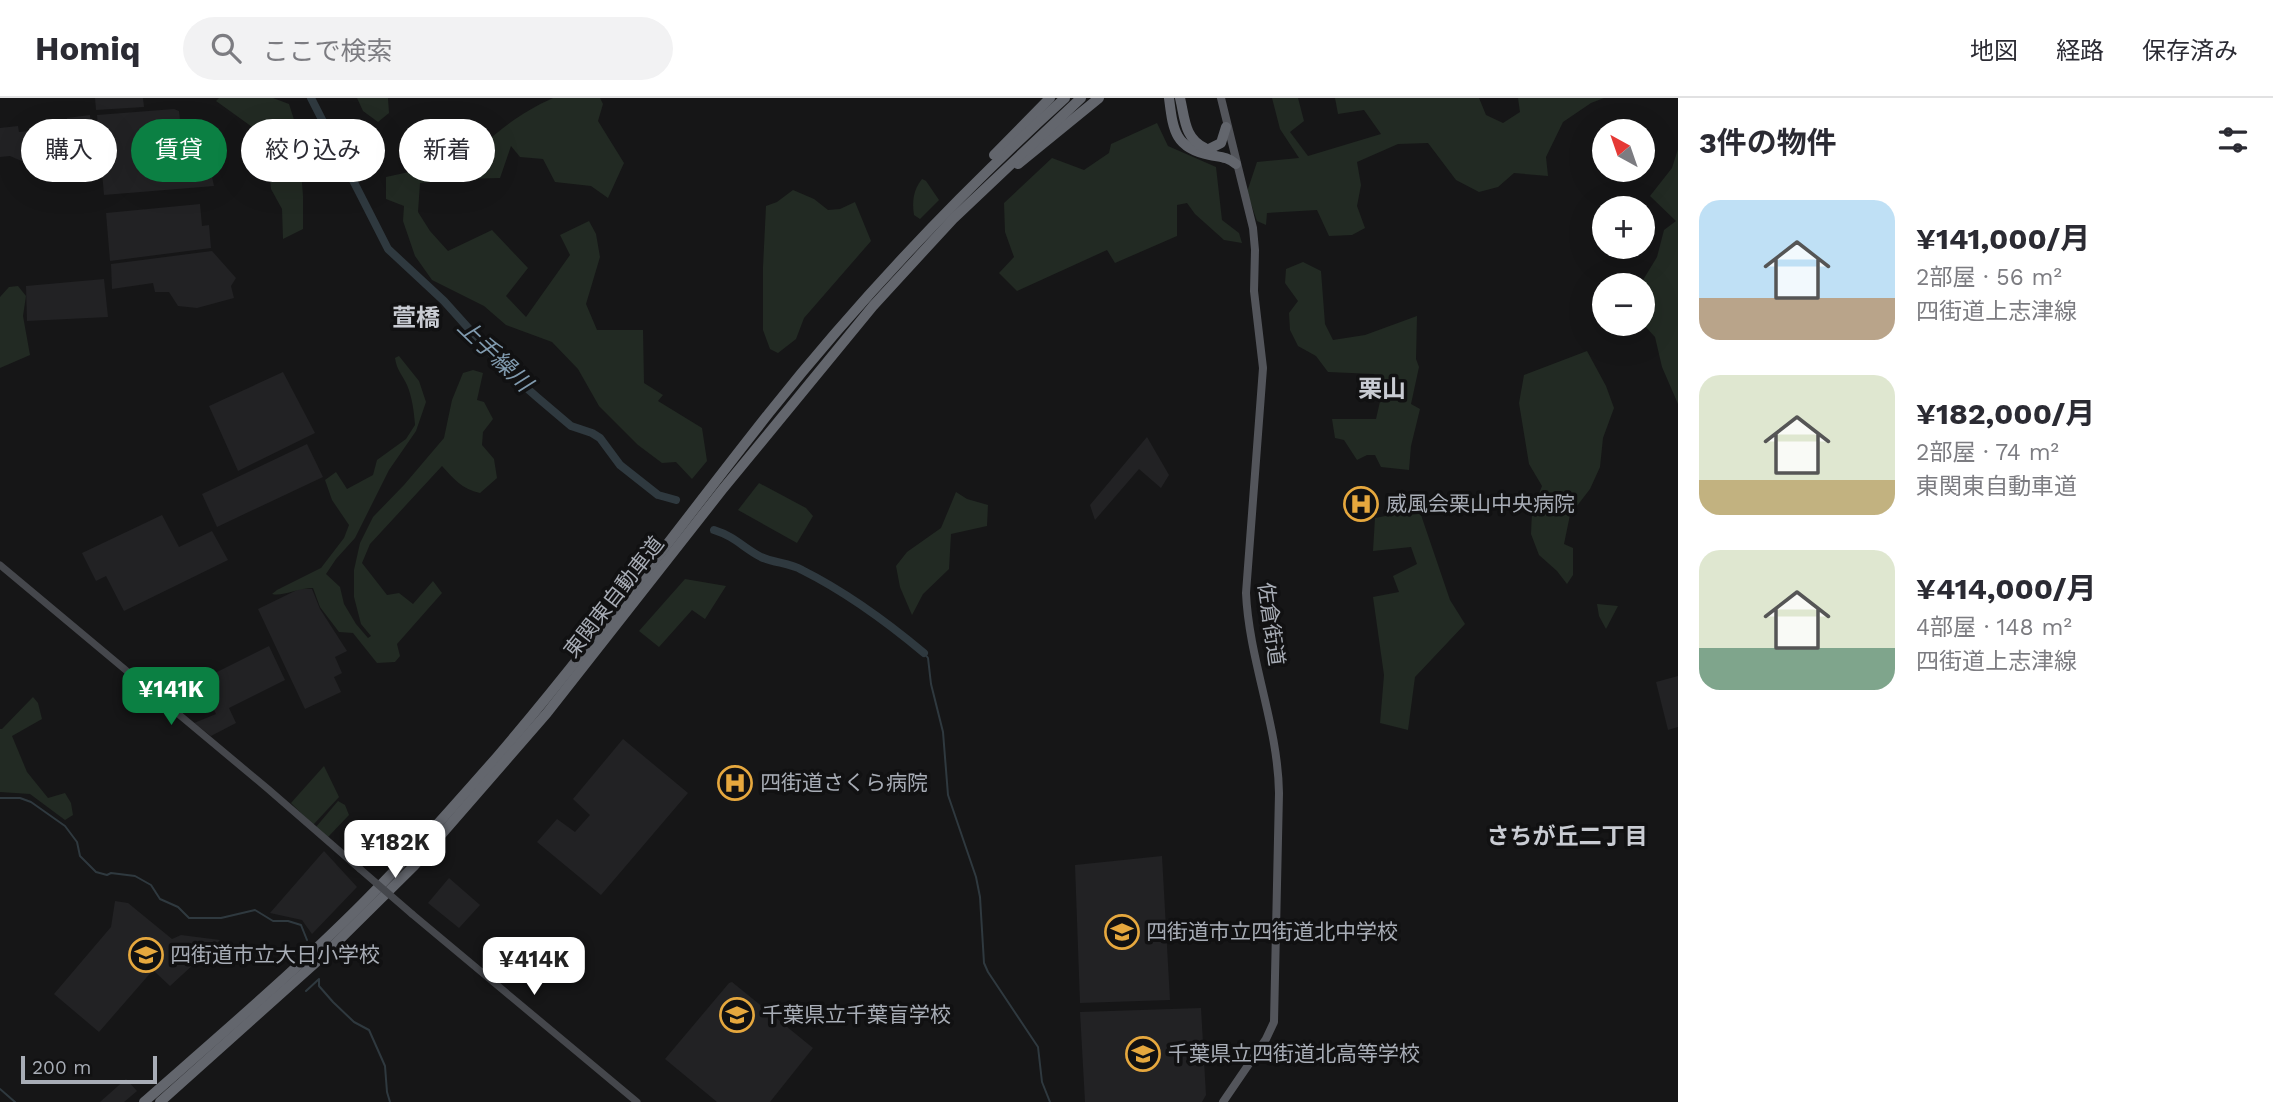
<!DOCTYPE html>
<html lang="ja">
<head>
<meta charset="utf-8">
<style>
	body { margin:0; font-family:"Work Sans","Noto Sans JP",sans-serif; background:#f2f2f3; color:#2b2b33; height:100vh; display:flex; flex-direction:column; font-size:26px; white-space:nowrap }
	* { box-sizing:border-box; margin:0 }
	p { font-size:23px; color:#7c7c81 }
	.icon { flex:none; width:38px; height:38px; fill:none; stroke:currentColor; stroke-width:2; stroke-linecap:round; stroke-linejoin:round }
	.map { position:relative; flex:1; overflow:hidden }
	.sheet { display:flex; flex-direction:column; background:#fff; width:595px }
	.sheet>* { flex:none }
	.top-card { position:absolute; left:21px; top:21px; width:665px; height:63px; display:flex; gap:14px }
	.needle { width:46px; rotate:320deg }
	.fabs { position:absolute; left:1592px; top:21px; display:grid; gap:14px }
	.fabs a { display:grid; place-items:center; width:63px; height:63px; border-radius:50%; background:#fff; box-shadow:0 7px 28px #0002; font-size:35px }
	.scale { position:absolute; left:21px; bottom:18px; width:136px; box-sizing:border-box; padding-left:7px; border:4px solid #a8adb6; border-top:0; font-size:19px; line-height:24px; white-space:nowrap; color:#a8adb6; -webkit-text-stroke:5px #111112; paint-order:stroke }
	.price { position:absolute; translate:-50% -60px; padding:0 16px; border-radius:14px; background:#fff; color:#222; font-size:23px; line-height:46px; filter:drop-shadow(0 2px 4px #0008) }
	.price::after { content:''; position:absolute; left:50%; top:42px; width:21px; height:16px; margin-left:-10px; background:inherit; clip-path:polygon(0 0,100% 0,50% 100%) }
	.price.active { background:#0b8043; color:#fff }
	ul { padding:0; list-style:none }
	li { display:flex; align-items:center; gap:21px; height:175px; padding:0 21px }
	li span { display:grid; place-items:center; flex:none; width:196px; height:140px; border-radius:21px; color:#555 }
	li>.icon { margin-inline-start:auto }
	span .icon { width:84px; height:84px; fill:#fffc; stroke-width:1 }
	li b { font-size:30px }
	h2 { display:flex; justify-content:space-between; align-items:center; height:84px; padding:0 21px; font-size:30px }
	.tag { padding:0 24px; border-radius:32px; background:#fff; box-shadow:0 7px 28px #0002; font-size:24px; line-height:63px }
	.tag.active { background:#0b8043; color:#fff }
	header { display:flex; align-items:center; gap:42px; box-sizing:border-box; height:98px; padding:0 35px; background:#fff; border-bottom:2px solid #e1e1e2 }
	header strong { font-size:33px }
	nav { display:flex; gap:38px; margin-inline-start:auto; font-size:24px }
	.search { width:490px; height:63px; background:#f2f2f3; display:flex; align-items:center; gap:18px; box-sizing:border-box; padding:0 24px; border-radius:38px; color:#7c7c81; font-size:26px }
	main { display:flex; flex:1; min-height:0 }
	.map>svg:first-child { display:block }
</style>
</head>
<body>
<header>
<strong>Homiq</strong>
<div class="search"><svg class="icon" aria-label="search" viewBox="0 0 24 24"><circle cx="10" cy="10" r="6"/><path d="M15 15l6 6"/></svg>ここで検索</div>
<nav><a>地図</a><a>経路</a><a>保存済み</a></nav>
</header>
<main>
<div class="map">
<svg width="1678" height="1004" viewBox="0 0 1678 1004">
	<rect width="100%" height="100%" fill="#161617"/>
	<g fill="#222224">
		<polygon points="95,0 143,0 144,9 96,12"/>
		<polygon points="174,11 179,13 181,31 210,70 214,88 104,97 97,17"/>
		<polygon points="90,17 95,62 33,68 10,58 0,59 0,30 18,28 19,34 68,29 67,20"/>
		<polygon points="200,106 202,128 209,127 211,150 110,163 106,115"/>
		<polygon points="212,153 236,180 231,188 234,200 197,210 178,208 169,194 155,194 153,185 112,191 111,166"/>
		<polygon points="104,181 108,219 27,223 26,188"/>
		<polygon points="283,274 315,335 238,373 209,308"/>
		<polygon points="1147,339 1169,377 1161,390 1139,371 1095,422 1090,407"/>
		<polygon points="307,346 323,379 217,429 202,396"/>
		<polygon points="162,417 179,449 212,433 228,462 124,513 106,478 96,483 82,455"/>
		<polygon points="299,491 312,491 320,511 347,553 335,559 342,575 334,579 341,594 305,611 258,511"/>
		<polygon points="269,548 285,582 229,610 236,625 211,638 194,625 216,616 199,583"/>
		<polygon points="1678,578 1678,629 1668,632 1656,584"/>
		<polygon points="623,641 688,695 601,797 537,744 557,721 575,734 590,717 573,701"/>
		<polygon points="324,753 357,789 312,836 302,822 270,815"/>
		<polygon points="1162,758 1170,902 1080,905 1075,767"/>
		<polygon points="449,780 480,807 459,830 428,805"/>
		<polygon points="115,803 128,805 172,841 181,837 220,842 170,888 153,872 99,934 54,896 111,829"/>
		<polygon points="732,884 813,950 770,1004 717,1004 665,961 729,885"/>
		<polygon points="1201,910 1206,997 1202,1004 1085,1004 1080,914"/>
		<polygon points="126,981 137,993 124,1004 100,1004"/>
	</g>
	<g fill="#222a23">
		<polygon points="219,0 273,0 289,6 298,34 303,98 303,131 283,141 282,111 271,91 266,39 216,3"/>
		<polygon points="357,0 388,0 389,15 378,24 363,13"/>
		<path d="M 553,0 L 600,0 L 603,6 L 598,23 L 624,65 L 608,100 L 591,88 L 555,84 L 543,61 L 520,59 L 511,48 L 500,80 L 461,81 L 420,85 L 418,114 L 430,133 L 448,153 L 492,132 L 528,170 L 506,198 L 526,219 L 570,157 L 560,137 L 589,123 L 596,136 L 600,159 L 586,206 L 597,232 L 643,232 L 644,285 L 663,297 L 658,303 L 702,330 L 707,363 L 692,381 L 676,364 L 662,365 L 638,347 L 599,308 L 578,271 L 552,244 L 506,227 L 484,208 L 432,182 L 415,158 L 403,123 L 404,108 L 386,101 L 386,79 L 418,72 L 454,53 L 479,51 C 502,29 524,13 553,0 Z"/>
		<polygon points="1272,0 1298,0 1304,23 1290,34 1308,58 1381,36 1364,12 1338,16 1335,0 1479,0 1486,17 1503,25 1520,14 1518,0 1604,0 1591,5 1563,24 1546,59 1548,78 1514,75 1498,89 1479,94 1456,82 1428,45 1398,46 1357,64 1361,87 1357,108 1365,130 1352,137 1329,138 1317,112 1267,115 1266,127 1257,123 1247,94 1257,64 1299,60 1280,31"/>
		<polygon points="1157,25 1168,48 1216,69 1222,122 1239,135 1242,145 1224,142 1195,116 1187,105 1177,107 1177,138 1115,165 1107,152 1017,193 999,175 1014,159 1005,134 1004,105 1052,60 1084,72 1109,55 1111,46"/>
		<polygon points="1678,51 1678,306 1662,269 1655,239 1643,226 1643,187 1640,187 1657,159 1664,132 1676,123 1650,98 1672,70"/>
		<path d="M 922,81 L 926,83 L 939,102 L 920,121 L 914,117 C 912,104 913,92 922,81 Z"/>
		<polygon points="793,92 814,101 828,112 840,111 855,104 871,143 804,220 796,241 778,255 770,251 763,232 763,169 766,108 777,104"/>
		<polygon points="1303,164 1321,173 1325,226 1333,242 1365,237 1417,218 1416,261 1419,269 1411,306 1420,311 1411,348 1409,372 1381,369 1375,357 1367,357 1357,362 1344,342 1335,340 1332,321 1376,321 1381,299 1374,276 1328,274 1316,258 1298,248 1290,232 1289,215 1298,203 1285,185 1286,171"/>
		<polygon points="18,188 26,198 23,218 30,257 0,270 0,199 9,189"/>
		<polygon points="1587,253 1606,288 1614,310 1603,340 1600,369 1590,391 1570,417 1564,446 1573,450 1573,477 1567,486 1557,473 1539,457 1531,436 1532,413 1542,388 1529,366 1519,305 1524,277"/>
		<path d="M 399,258 L 419,283 L 426,304 L 416,333 L 389,372 L 355,440 L 336,461 L 326,476 L 340,489 L 344,506 L 356,526 L 368,540 L 371,538 L 361,526 L 354,499 L 354,472 L 360,445 L 373,419 L 404,387 L 444,340 L 452,302 L 463,275 L 473,272 L 483,275 L 477,302 L 484,304 L 493,321 L 483,334 L 482,347 L 494,361 L 497,380 L 480,395 C 462,391 454,381 442,368 L 370,446 L 362,465 L 387,497 L 399,495 L 413,506 L 433,483 L 442,495 L 397,546 L 400,558 L 395,564 L 377,565 L 353,535 L 339,534 L 320,509 L 313,490 C 298,490 282,499 272,496 L 277,492 L 321,470 L 344,440 L 349,427 L 332,402 L 325,382 L 336,374 L 347,391 L 373,377 L 377,362 L 406,341 L 415,327 C 414,313 412,299 407,287 C 402,276 397,273 395,260 Z"/>
		<polygon points="759,385 806,410 813,418 797,445 738,412"/>
		<polygon points="956,394 967,401 988,407 987,428 951,436 949,471 923,496 912,517 900,489 896,468 907,454 941,430"/>
		<polygon points="1417,412 1420,414 1450,502 1465,526 1415,579 1408,632 1380,625 1384,577 1373,499 1399,494 1393,478 1417,466 1411,449 1373,453 1375,420"/>
		<polygon points="685,481 726,488 705,521 692,512 659,549 639,533"/>
		<polygon points="1597,506 1618,508 1606,531 1599,518"/>
		<polygon points="33,599 38,605 42,621 12,638 27,674 48,700 65,695 71,705 73,717 65,722 30,696 0,694 0,631 2,631"/>
		<polygon points="324,668 339,699 313,727 291,705"/>
		<polygon points="338,703 345,707 349,717 328,739 316,729"/>
	</g>
	<g fill="none" stroke-linecap="round" stroke-linejoin="round">
		<g stroke="#2f393f" stroke-width="2">
			<polyline points="924,555 928,560 931,586 943,634 948,697 976,779 980,799 984,865 988,874 1038,949 1042,984 1050,1004"/>
			<polyline points="0,700 20,700 31,704 65,728 77,744 80,758 96,774 107,777 111,775 135,778 151,787 160,801 178,809 189,820 221,820 255,812 273,823 288,823 301,827 307,842"/>
			<polyline points="306,893 319,881 319,888 333,904 354,924 369,932 385,968 387,994 390,1004"/>
			<polyline points="0,991 15,1004"/>
		</g>
		<g stroke="#2f393f" stroke-width="8">
			<polyline points="311,0 388,151 444,203 505,271 538,300 571,328 592,335 600,340 620,367 658,397 676,402"/>
			<path d="M 714,432 C 736,439 742,449 761,459 C 774,465 790,465 802,472 C 846,494 887,524 924,555"/>
		</g>
		<g stroke="#45474c" stroke-width="7">
			<polyline points="0,467 268,691 360,771"/>
			<polyline points="412,816 637,1004"/>
		</g>
		<path stroke="#53555b" stroke-width="8" d="M 1221,0 L 1253,130 L 1255,152 L 1254,193 L 1263,270 L 1246,495 C 1249,562 1278,627 1279,695 L 1274,924 L 1266,941 L 1223,1004"/>
		<g stroke="#63666d" stroke-width="10">
			<path d="M 1169,0 C 1173,31 1174,50 1210,57 C 1220,59 1228,59 1236,66"/>
			<path d="M 1180,0 C 1185,20 1184,40 1205,50"/>
			<polyline points="1209,51 1221,45 1226,29"/>
			<polyline points="994,57 1050,0"/>
			<polyline points="1018,66 1099,0"/>
			<path d="M 144,1004 C 218,939 293,875 362,806 C 409,759 453,709 497,659 C 592,548 678,430 769,315 C 859,202 958,97 1065,0"/>
			<polyline points="160,1004 323,858 414,768 547,615 722,392 873,208 953,121 1081,0"/>
		</g>
		<polyline stroke="#45474c" stroke-width="7" points="360,771 412,816"/>
	</g>
	<defs>
		<g id="hospital-ring" transform="scale(1.75)"><circle r="9.5" fill="#111112" stroke="#e6a83e" stroke-width="1.5"/><path d="M-5-5h3v3.5h4V-5h3V5h-3V1.5h-4V5h-3Z" fill="#e6a83e"/></g>
		<g id="school-ring" transform="scale(1.75)"><circle r="9.5" fill="#111112" stroke="#e6a83e" stroke-width="1.5"/><path d="M0-5L7-2L0 1L-7-2ZM-4 1L0 2.5L4 1V4Q0 6-4 4Z" fill="#e6a83e"/></g>
	</defs>
	<g fill-rule="evenodd">
		<use href="#hospital-ring" x="1361" y="406"/>
		<use href="#hospital-ring" x="735" y="685"/>
		<use href="#school-ring" x="1122" y="834"/>
		<use href="#school-ring" x="146" y="857"/>
		<use href="#school-ring" x="737" y="917"/>
		<use href="#school-ring" x="1143" y="956"/>
	</g>
	<g text-anchor="middle" stroke-width="7" stroke-linejoin="round" paint-order="stroke">
		<g font-size="21" fill="#a8adb6" stroke="#111112" text-anchor="start">
			<text x="1386" y="413">威風会栗山中央病院</text>
			<text x="760" y="692">四街道さくら病院</text>
			<text x="1146" y="841">四街道市立四街道北中学校</text>
			<text x="170" y="864">四街道市立大日小学校</text>
			<text x="762" y="924">千葉県立千葉盲学校</text>
			<text x="1168" y="963">千葉県立四街道北高等学校</text>
		</g>
		<g font-size="21" fill="#a8adb6" stroke="#111112">
			<text transform="translate(614 499) rotate(-52)" y="7">東関東自動車道</text>
			<text transform="translate(1271 526) rotate(82)" y="7">佐倉街道</text>
		</g>
		<g font-size="23" font-style="italic" fill="#819baf" stroke="#111112">
			<text transform="translate(495 257) rotate(44)" y="8">上手繰川</text>
		</g>
		<g font-size="23" font-weight="bold" fill="#c9ccd3" stroke="#111112">
			<text x="1567" y="746">さちが丘二丁目</text>
		</g>
		<g font-size="24" font-weight="bold" fill="#c9ccd3" stroke="#111112">
			<text x="416" y="228">萱橋</text>
			<text x="1382" y="299">栗山</text>
		</g>
	</g>
</svg>
<div class="fabs">
<a><svg class="needle" viewBox="-14 -14 28 28"><path d="M0-13l5 13h-10z" fill="#e53935"/><path d="M0 13l5-13h-10z" fill="#7c7c81"/></svg></a>
<a>+</a>
<a>−</a>
</div>
<div class="scale">200 m</div>
<b class="price active" style="left:171px;top:629px">¥141K</b>
<b class="price" style="left:395px;top:782px">¥182K</b>
<b class="price" style="left:534px;top:899px">¥414K</b>
<div class="top-card">
<a class="tag">購入</a>
<a class="tag active">賃貸</a>
<a class="tag">絞り込み</a>
<a class="tag">新着</a>
</div>
</div>
<section class="sheet">
<h2>3件の物件<svg class="icon" aria-label="filters" viewBox="0 0 24 24"><path d="M4 7h16M4 17h16"/><circle cx="9" cy="7" r="2"/><circle cx="15" cy="17" r="2"/></svg></h2>
<ul>
<li><span style="background:linear-gradient(#bfe0f5 70%,#b9a48a 0)"><svg class="icon" aria-label="home" viewBox="0 0 24 24"><path d="M3 11l9-7 9 7M6 9v11h12V9"/></svg></span><div><b>¥141,000/月</b><p>2部屋 · 56 m²</p><p>四街道上志津線</p></div></li>
<li><span style="background:linear-gradient(#dfe7d0 75%,#c2b280 0)"><svg class="icon" aria-label="home" viewBox="0 0 24 24"><path d="M3 11l9-7 9 7M6 9v11h12V9"/></svg></span><div><b>¥182,000/月</b><p>2部屋 · 74 m²</p><p>東関東自動車道</p></div></li>
<li><span style="background:linear-gradient(#dfe7d0 70%,#7fa58c 0)"><svg class="icon" aria-label="home" viewBox="0 0 24 24"><path d="M3 11l9-7 9 7M6 9v11h12V9"/></svg></span><div><b>¥414,000/月</b><p>4部屋 · 148 m²</p><p>四街道上志津線</p></div></li>
</ul>
</section>
</main>
</body>
</html>
